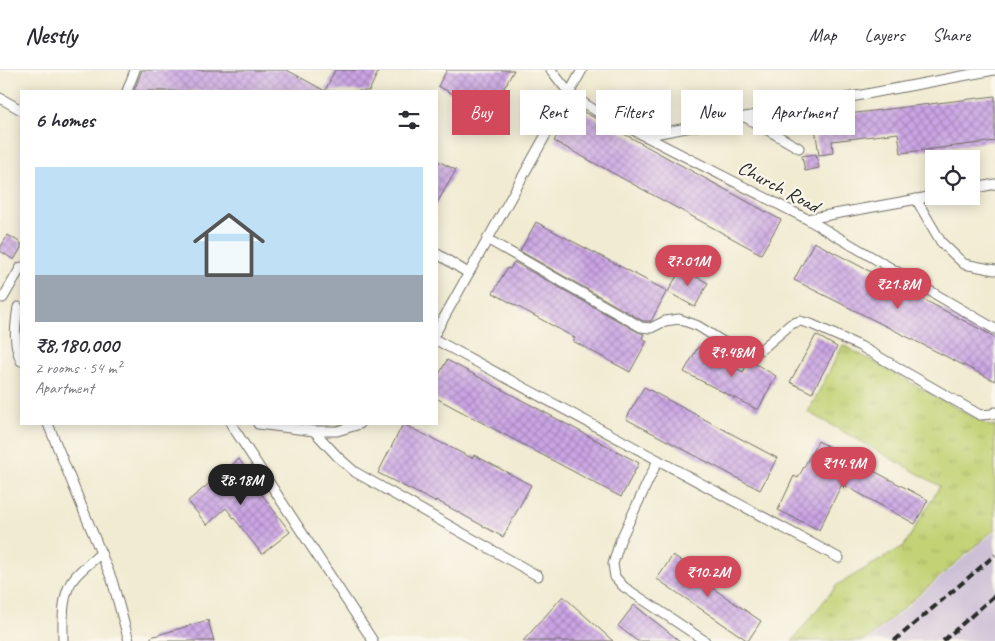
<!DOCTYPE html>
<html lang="en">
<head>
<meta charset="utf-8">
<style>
	body { margin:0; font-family:Caveat,sans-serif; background:#f2f2f3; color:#2b2b33; height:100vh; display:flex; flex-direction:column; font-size:19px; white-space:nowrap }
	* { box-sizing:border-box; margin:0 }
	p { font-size:16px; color:#7c7c81 }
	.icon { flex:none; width:28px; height:28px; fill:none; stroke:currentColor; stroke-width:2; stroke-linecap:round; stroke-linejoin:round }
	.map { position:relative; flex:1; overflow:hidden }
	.side { position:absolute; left:20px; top:20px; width:418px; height:335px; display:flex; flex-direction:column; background:#fff; border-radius:0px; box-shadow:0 2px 12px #0003 }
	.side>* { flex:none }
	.banner { position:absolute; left:452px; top:20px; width:468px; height:45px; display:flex; gap:10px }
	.controls { position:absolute; left:925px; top:80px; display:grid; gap:10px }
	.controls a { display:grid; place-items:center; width:55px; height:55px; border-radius:0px; background:#fff; box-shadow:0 2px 12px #0003; font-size:25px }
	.price { position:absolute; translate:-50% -42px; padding:0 11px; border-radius:18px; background:#d1495b; color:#fff; font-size:16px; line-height:32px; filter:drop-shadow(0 1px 2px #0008) }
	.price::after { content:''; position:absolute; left:50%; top:30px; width:15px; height:11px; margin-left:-8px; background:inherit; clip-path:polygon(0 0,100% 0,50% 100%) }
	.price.on { background:#222; color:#fff }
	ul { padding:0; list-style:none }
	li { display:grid; align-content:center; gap:10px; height:265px; padding:0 15px }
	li+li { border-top:1px solid #e1e1e2 }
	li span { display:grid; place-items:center; height:155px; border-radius:0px; color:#555 }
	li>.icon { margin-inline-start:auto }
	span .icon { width:90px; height:90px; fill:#fffc; stroke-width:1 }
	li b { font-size:21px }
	h2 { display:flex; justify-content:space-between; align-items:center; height:60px; padding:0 15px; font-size:21px }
	.tag { padding:0 18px; border-radius:0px; background:#fff; box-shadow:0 2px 12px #0003; font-size:18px; line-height:45px }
	.tag.on { background:#d1495b; color:#fff }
	header { display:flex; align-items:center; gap:30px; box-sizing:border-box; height:70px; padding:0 25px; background:#fff; border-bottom:1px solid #e1e1e2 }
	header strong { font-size:24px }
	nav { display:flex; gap:28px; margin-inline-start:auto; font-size:18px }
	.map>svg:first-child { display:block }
</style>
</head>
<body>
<header>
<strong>Nestly</strong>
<nav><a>Map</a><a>Layers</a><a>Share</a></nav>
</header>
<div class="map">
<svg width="995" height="571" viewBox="0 0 995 571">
	<defs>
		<pattern id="grass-tufts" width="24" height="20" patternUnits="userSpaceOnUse" patternTransform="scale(1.25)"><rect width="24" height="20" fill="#c2d274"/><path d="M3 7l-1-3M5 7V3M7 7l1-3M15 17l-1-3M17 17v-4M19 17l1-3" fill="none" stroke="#a7b465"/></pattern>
		<pattern id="building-cross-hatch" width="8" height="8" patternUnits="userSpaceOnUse" patternTransform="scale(1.25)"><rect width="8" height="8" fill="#caa4e4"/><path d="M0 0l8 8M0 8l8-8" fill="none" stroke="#a486b9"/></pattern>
	</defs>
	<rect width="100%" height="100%" fill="#fbf7ec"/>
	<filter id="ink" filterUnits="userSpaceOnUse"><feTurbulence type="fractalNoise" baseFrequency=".02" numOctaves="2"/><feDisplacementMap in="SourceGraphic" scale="10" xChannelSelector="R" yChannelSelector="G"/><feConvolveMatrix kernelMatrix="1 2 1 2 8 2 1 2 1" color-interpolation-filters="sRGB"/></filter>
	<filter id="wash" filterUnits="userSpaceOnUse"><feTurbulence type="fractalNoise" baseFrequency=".0096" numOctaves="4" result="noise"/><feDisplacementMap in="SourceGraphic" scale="20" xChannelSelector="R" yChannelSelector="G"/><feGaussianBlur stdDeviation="1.12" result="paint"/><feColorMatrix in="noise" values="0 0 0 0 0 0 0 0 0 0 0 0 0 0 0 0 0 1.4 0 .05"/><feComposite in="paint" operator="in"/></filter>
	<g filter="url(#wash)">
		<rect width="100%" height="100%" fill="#f1ebd2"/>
		<polygon fill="#cbbfd5" points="995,461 995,571 867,571"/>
		<polygon fill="url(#grass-tufts)" stroke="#767e50" points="843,275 989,356 995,355 995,459 865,571 792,571 837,515 904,476 940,416 808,342"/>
		<g id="blocks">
			<g fill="url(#building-cross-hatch)">
				<polygon points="142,0 287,0 325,21 335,0 379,0 369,21 134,21"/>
				<polygon points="447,0 514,0 490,44 438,16"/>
				<polygon points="995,26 995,71 901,83 898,63 832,71 833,83 819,85 815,58 833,55 832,46"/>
				<polygon points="573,36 781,150 761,184 554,71"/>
				<polygon points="816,84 819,98 805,101 802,86"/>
				<polygon points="436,90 456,100 436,135"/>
				<polygon points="536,152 667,221 651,251 643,251 520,181"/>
				<polygon points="8,165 21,173 21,178 14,190 0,181 0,178"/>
				<polygon points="814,172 995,267 995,311 794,210"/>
				<polygon points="514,192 638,262 644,264 642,268 647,271 630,302 573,271 575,268 493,223 507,198 510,199"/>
				<polygon points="681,198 708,213 695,237 668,222"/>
				<polygon points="816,265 837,277 812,323 790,312"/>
				<polygon points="698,277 743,302 749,290 776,306 758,340 684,302"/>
				<polygon points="447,290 639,393 621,427 436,328 436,310"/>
				<polygon points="644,317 777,388 760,420 626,349"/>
				<polygon points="403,354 472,388 474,385 531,415 503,467 436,430 435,432 378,403"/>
				<polygon points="818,371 928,430 915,454 842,414 819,460 778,440 794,406 798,408"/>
				<polygon points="239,389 261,421 260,422 290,462 262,484 226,438 207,455 188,431"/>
				<polygon points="673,485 714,513 711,517 761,551 748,571 657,509"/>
				<polygon points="563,526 613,571 523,571"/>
				<polygon points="634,535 680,571 637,571 618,556"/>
				<polygon points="208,550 214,571 151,571 151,567"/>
			</g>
		</g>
	</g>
	<g filter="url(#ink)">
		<use href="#blocks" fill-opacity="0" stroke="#706e65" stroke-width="1"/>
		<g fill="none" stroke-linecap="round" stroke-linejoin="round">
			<g stroke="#706e65" stroke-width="11">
				<g id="service">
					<polyline points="551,0 570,24 596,41 807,149 995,259"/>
					<polyline points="127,21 135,0"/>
					<polyline points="0,28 21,40"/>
					<polyline points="745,47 799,78"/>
					<polyline points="644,66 994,0"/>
					<polyline points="971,119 995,114"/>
					<polyline points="916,129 941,172 964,194 995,200"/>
					<polyline points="807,149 934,126"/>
					<polyline points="487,169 641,257 651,258 665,251 679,249 698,256 741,283 752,284 763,278 791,254 800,251 811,254 860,276 980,345 992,344 995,342"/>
					<polyline points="436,183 468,203"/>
					<polyline points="3,228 21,197"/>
					<path d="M 18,237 C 15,257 13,272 21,291"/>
					<polyline points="436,262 582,0"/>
					<polyline points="436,270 839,488"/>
					<polyline points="48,354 112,510 129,571"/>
					<polyline points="231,354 373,571"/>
					<polyline points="258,354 314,361 337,361 360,354"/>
					<polyline points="314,361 338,387 355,402 538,506"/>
					<polyline points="658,390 620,471 613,494 615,507 624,517 705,571"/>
					<path d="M 63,571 C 63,551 61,522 75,507 C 82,498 93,491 101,483"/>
				</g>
			</g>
			<use href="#service" stroke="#fff" stroke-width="9"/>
			<g stroke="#2b2b2b" stroke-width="4" stroke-dasharray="8 4" stroke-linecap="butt">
				<polyline points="894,571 995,485"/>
				<polyline points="943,571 995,525"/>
			</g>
		</g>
	</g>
	<g text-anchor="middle" stroke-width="4.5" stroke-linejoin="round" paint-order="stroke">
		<g font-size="20" fill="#2b2b2b" stroke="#fbf7ec">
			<text transform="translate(779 116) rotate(28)" y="7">Church Road</text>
		</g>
	</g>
</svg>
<div class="controls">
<a><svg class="icon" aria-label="locate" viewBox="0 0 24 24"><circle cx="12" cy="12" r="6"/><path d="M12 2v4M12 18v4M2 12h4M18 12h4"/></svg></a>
</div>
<b class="price" style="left:688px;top:217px">₹7.01M</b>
<b class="price" style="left:898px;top:240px">₹21.8M</b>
<b class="price" style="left:732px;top:308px">₹9.48M</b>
<b class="price" style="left:844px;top:419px">₹14.9M</b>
<b class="price on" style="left:241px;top:436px">₹8.18M</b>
<b class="price" style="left:708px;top:528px">₹10.2M</b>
<div class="banner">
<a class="tag on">Buy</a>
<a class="tag">Rent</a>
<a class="tag">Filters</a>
<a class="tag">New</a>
<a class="tag">Apartment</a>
</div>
<section class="side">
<h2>6 homes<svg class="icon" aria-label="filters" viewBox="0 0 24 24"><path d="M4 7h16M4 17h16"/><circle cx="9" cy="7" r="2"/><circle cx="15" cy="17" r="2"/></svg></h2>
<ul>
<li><span style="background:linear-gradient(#bfe0f5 70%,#9aa5b1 0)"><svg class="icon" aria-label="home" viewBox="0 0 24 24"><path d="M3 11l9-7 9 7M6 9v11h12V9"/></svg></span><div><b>₹8,180,000</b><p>2 rooms · 54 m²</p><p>Apartment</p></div></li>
</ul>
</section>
</div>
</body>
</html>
